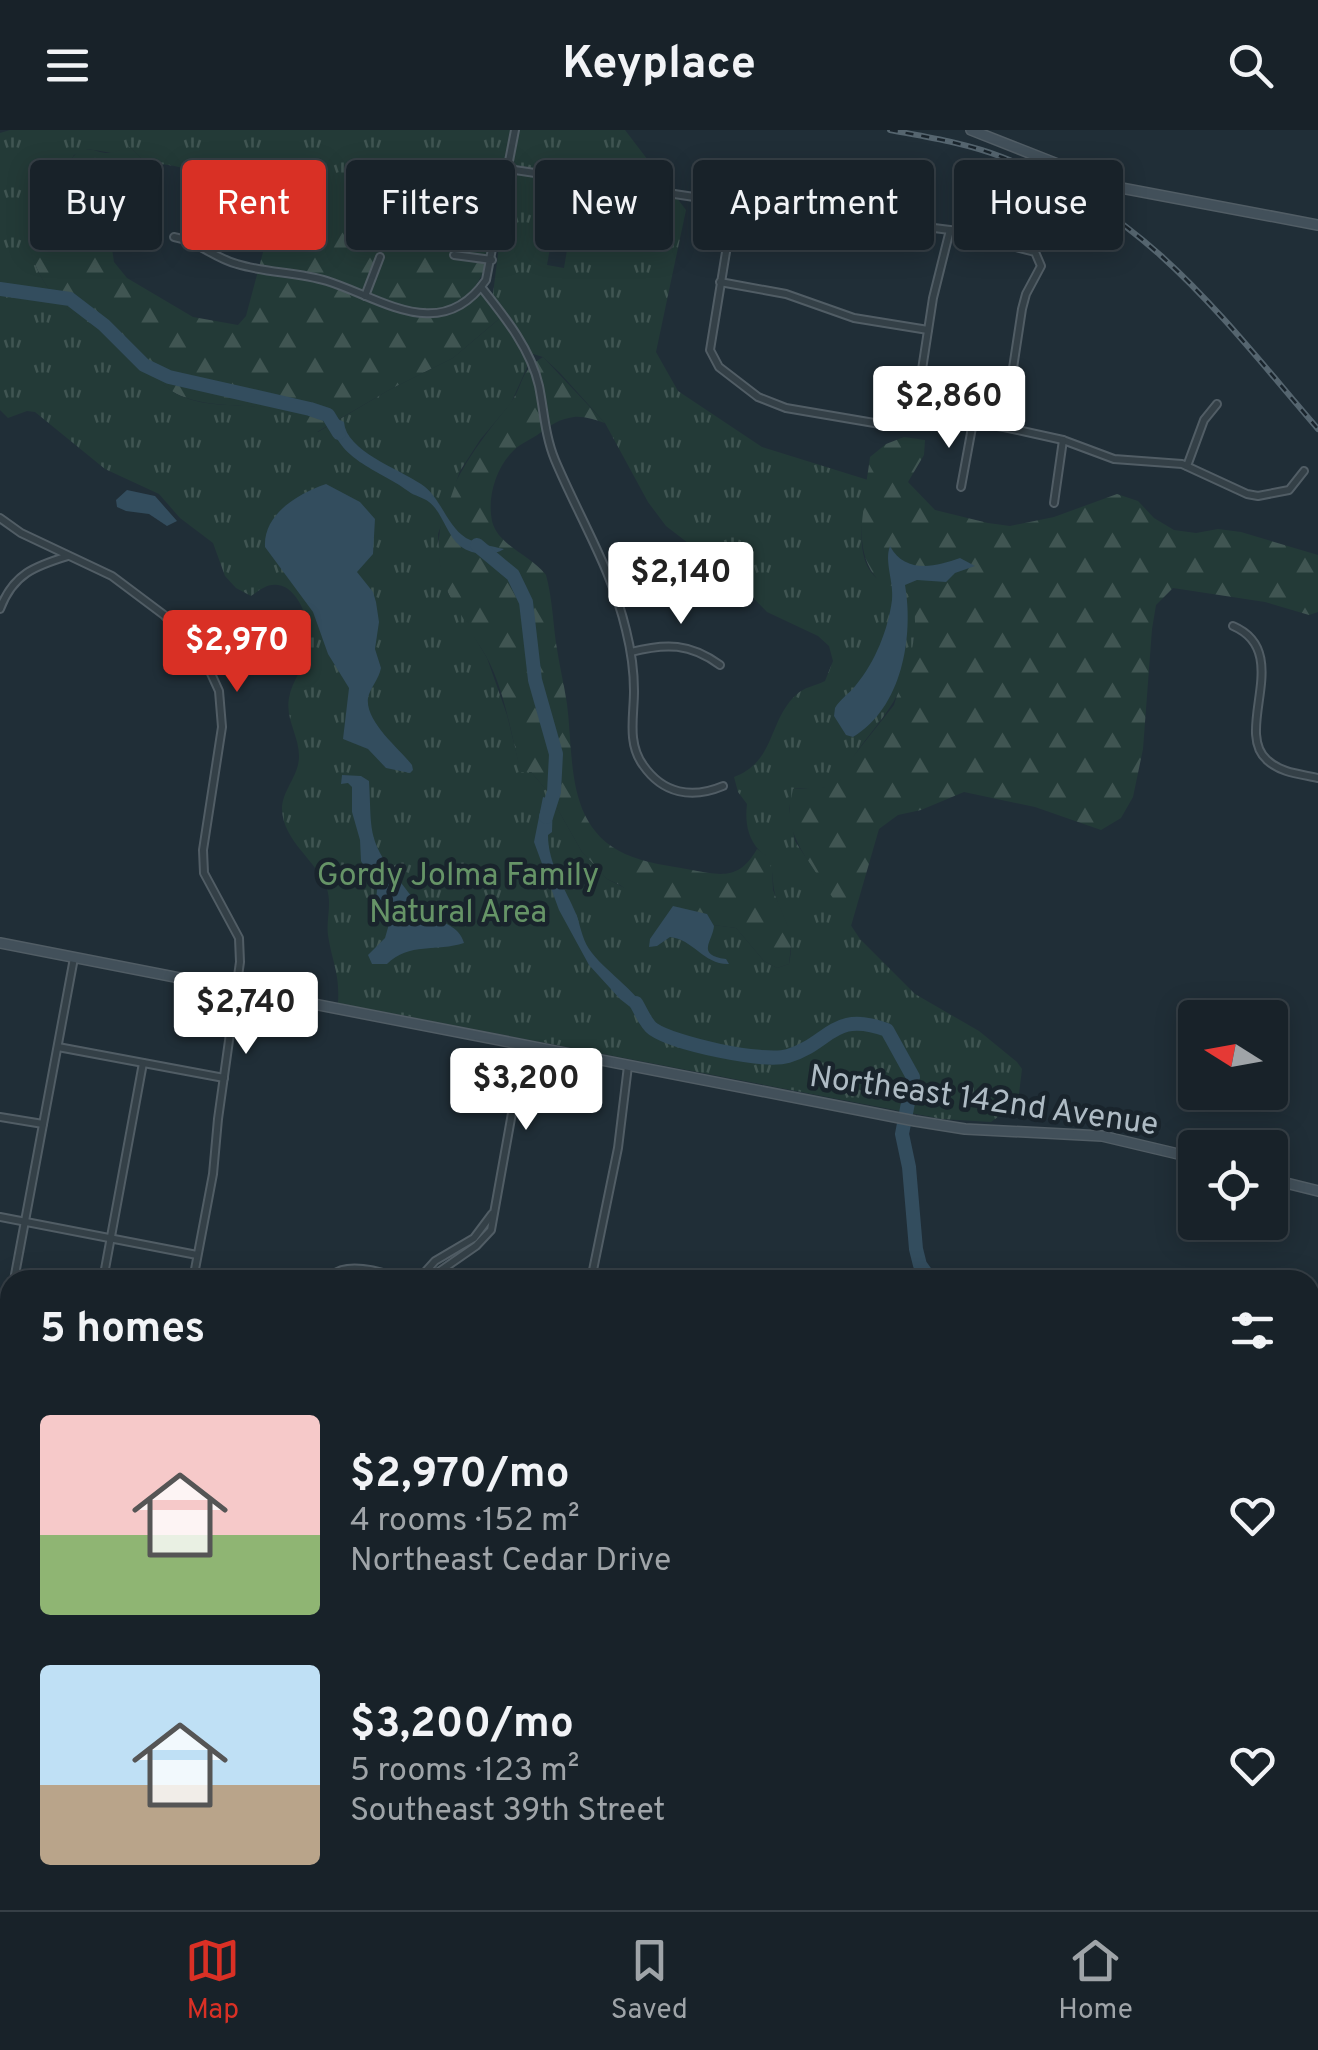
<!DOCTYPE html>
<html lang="en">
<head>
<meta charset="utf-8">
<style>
	body { margin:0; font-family:Overpass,sans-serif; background:#212a31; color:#f1f3f6; height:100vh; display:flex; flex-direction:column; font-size:38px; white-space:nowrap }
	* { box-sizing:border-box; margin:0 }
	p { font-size:32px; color:#9fa4a8 }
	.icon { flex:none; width:55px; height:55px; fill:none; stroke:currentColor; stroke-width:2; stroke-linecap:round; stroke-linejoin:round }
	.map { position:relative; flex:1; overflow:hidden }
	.sheet { position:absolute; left:0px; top:1140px; width:1320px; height:640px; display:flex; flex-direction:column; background:#182229; border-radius:30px 30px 0 0; box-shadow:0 5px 25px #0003,0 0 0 2px #363f46 }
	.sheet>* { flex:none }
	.guide { position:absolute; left:30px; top:30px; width:1260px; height:90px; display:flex; gap:20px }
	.needle { width:65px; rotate:281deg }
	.buttons { position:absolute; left:1178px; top:870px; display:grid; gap:20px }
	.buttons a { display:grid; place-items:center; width:110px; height:110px; border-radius:10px; background:#182229; box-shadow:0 5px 25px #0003,0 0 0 2px #363f46; font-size:50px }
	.price { position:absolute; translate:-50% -85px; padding:0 22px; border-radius:10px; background:#fff; color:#222; font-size:32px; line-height:65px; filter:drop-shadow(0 2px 5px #0008) }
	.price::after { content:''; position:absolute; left:50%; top:60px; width:30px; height:22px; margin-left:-15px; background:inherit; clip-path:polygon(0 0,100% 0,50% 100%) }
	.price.active { background:#d93025; color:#fff }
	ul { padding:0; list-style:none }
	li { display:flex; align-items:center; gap:30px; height:250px; padding:0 40px }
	li span { display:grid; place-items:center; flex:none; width:280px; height:200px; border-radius:10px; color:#555 }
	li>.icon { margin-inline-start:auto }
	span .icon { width:120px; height:120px; fill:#fffc; stroke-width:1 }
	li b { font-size:42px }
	h2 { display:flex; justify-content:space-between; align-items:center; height:120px; padding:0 40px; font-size:42px }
	.chip { padding:0 35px; border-radius:10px; background:#182229; box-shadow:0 5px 25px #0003,0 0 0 2px #363f46; font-size:35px; line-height:90px }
	.chip.active { background:#d93025; color:#fff }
	header { display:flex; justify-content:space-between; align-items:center; height:130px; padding:0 40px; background:#182229; font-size:45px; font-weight:700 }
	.dock { display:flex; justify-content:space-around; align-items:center; height:140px; border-top:2px solid #363f46; background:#182229; font-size:28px; color:#9fa4a8 }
	.dock a { display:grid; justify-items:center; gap:5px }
	.dock .active { color:#d93025 }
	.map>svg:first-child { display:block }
</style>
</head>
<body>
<header><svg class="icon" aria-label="menu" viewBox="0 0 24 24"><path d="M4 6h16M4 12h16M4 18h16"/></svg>Keyplace<svg class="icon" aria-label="search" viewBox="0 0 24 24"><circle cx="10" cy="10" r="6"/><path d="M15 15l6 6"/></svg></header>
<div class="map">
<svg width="1318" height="1780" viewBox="0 0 1318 1780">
	<defs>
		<pattern id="forest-firs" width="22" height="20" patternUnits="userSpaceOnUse" patternTransform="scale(2.5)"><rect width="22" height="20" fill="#233a37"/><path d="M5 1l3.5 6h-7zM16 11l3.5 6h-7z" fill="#405552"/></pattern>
		<pattern id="park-tufts" width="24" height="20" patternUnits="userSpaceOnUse" patternTransform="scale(2.5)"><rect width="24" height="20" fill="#233a37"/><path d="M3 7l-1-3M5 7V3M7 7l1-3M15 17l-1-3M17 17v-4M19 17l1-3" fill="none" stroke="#405552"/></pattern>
	</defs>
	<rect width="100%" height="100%" fill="#202e37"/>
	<g fill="url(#forest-firs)">
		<path d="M 130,17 L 147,34 L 132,42 L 119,63 L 111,112 L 114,132 L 127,148 L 193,187 L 238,195 L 246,186 L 270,96 L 268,80 L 258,68 L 388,87 L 452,82 L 480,74 L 496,75 L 485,139 L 476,156 L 500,188 L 453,228 L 389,260 L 317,302 C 278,263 228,285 181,266 C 159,257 140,227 120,211 C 104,198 83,193 68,180 C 38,156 6,89 45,60 C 52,55 58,54 63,47 C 69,38 69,27 79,22 C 90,15 97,23 108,23 C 115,23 123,18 130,17 Z"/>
		<path d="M 543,227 L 605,293 C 595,290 584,286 574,287 C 559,289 551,295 540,303 C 532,309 521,313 514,320 C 496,337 487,367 492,391 C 498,416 531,425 546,445 C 552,467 553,491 556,513 C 559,534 564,554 567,574 C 574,628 565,696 625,724 C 645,733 670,736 692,740 C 723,746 740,749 757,719 L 767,726 L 772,738 L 773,760 L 792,806 L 789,834 L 777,838 L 764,831 L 736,798 L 668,789 L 620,755 L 607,749 L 582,722 L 548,662 L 531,642 L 521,643 C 511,605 505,560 486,526 C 474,506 460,488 450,467 C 416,395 465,329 509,275 C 525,255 518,241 543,227 Z"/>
		<path d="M 904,307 L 925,310 L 924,325 L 908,352 L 935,380 L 988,393 L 1010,396 L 1054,387 L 1117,364 L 1138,371 L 1154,388 L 1174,400 L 1196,403 L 1218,399 L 1241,402 L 1318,425 L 1318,482 L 1309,485 L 1265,472 L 1173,458 L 1156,475 L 1152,499 L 1143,619 L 1133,667 L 1121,688 L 1101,700 L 1035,677 L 964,662 L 921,680 L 898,685 L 879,699 L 851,796 C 839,781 830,764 819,748 C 801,720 781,694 793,659 L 826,657 L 840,650 L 852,628 L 894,575 L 914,509 L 914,484 C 902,471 884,458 874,445 C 851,413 866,363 870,327 L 886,314 Z"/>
	</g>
	<path fill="url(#park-tufts)" fill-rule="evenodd" d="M 10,0 L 625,0 L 686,80 L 656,222 L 678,261 L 762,317 L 868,350 C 864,379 850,433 882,452 C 894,459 907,456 912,472 C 917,487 915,504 912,519 C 902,573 883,584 854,626 C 848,634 846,646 838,652 C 827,662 807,656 793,659 L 789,679 L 795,711 L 860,809 L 915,864 L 979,901 L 1017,932 L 1022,939 L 1018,972 L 991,992 L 942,989 L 338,873 C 340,843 332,832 328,805 C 326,789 332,775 327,759 C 317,730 283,712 282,679 C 282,661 298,647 299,628 C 300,607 285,590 289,568 C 292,550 305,537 309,519 C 314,501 300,457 278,455 C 267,453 260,460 251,466 L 236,458 L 225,446 L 213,413 L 180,388 L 159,364 L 105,339 L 35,282 L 27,281 L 8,288 L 0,280 L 0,3 ZM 130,17 L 147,34 C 189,32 217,54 255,67 C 265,70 276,68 286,70 C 328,78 370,90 414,88 C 446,86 472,71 504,76 L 493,164 L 505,184 L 453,228 L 389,260 L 318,302 C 275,261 228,286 181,266 C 158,256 140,226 119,210 C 103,197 82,192 67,179 C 38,155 15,103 36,70 C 42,61 52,58 60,51 C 68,44 68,33 74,25 L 88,19 L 112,23 ZM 585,75 L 593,100 L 569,108 L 564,138 L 547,135 L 552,107 L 546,105 L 551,79 L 565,81 ZM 533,224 L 543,227 L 560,243 L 605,293 L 648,372 L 666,396 L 736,450 L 767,482 L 818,506 L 829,516 L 833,531 L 825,551 C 815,556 804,557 796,565 C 768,591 776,631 734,647 L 738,662 L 747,674 C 745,690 747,707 759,720 C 768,730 763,719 769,732 C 774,742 772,753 775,764 C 784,793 796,801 789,834 L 777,838 L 764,831 L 736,798 L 668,789 L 633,762 L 607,749 L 582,722 L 548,662 L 531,642 L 521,642 L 507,585 L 487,528 L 448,463 L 440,434 L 438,404 L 460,341 L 480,310 L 511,273 Z"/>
	<g fill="#334d5e">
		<path d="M 330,285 L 344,292 C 346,321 399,339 421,354 C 441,367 446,395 466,408 C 477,414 491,416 504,419 C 492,427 472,425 460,416 C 446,404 443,383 429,372 C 423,367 414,366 408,361 C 379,339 334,330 330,285 Z"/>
		<path d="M 326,354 L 360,372 L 375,389 L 373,424 L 357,442 L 373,462 L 376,472 L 379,492 L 375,519 L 381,538 C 379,549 370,558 368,568 C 365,592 399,618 412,635 L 413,640 L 410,643 L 386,638 L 368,619 L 343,609 L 349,558 L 328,524 L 313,482 L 265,417 C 263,384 299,363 326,354 Z"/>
		<polygon points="127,360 155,366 177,391 167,396 149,384 126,381 117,377 116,370"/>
		<path d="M 890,416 C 905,444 935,437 960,428 L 975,436 L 955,443 L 946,452 L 917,450 L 905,455 C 914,507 902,578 853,607 L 846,605 L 834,586 L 835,578 C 840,569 849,564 856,555 C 875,532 888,500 892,470 C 894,452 884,431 890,416 Z"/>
		<path d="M 342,645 L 361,646 L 369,651 C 372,697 366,709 397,748 C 408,761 415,773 429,783 C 442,794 459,795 464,813 C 437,822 409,812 387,834 L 372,834 L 368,825 L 385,808 L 389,794 L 375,779 L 377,760 L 361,731 L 360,710 L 352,682 L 352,657 L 348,653 L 341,654 Z"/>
		<path d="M 543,667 L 553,670 L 552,702 L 548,705 C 548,735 566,759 577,786 C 581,799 583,812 592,823 C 610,846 644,865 652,894 L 620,869 L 589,835 L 559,780 L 534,712 Z"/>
		<path d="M 673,776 L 707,784 L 714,796 C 713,811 695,825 726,829 L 729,834 C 704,835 693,809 670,807 L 657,816 L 649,817 L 650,809 Z"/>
	</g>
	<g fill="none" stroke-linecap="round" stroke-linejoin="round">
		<g stroke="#334d5e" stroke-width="14">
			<polyline points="0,159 70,169 104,195 144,235 169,247 310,279 328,285 339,303"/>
			<polyline points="477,415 513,445 526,472 535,550 556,624 554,662 546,687"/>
			<path d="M 636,873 C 641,881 645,893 653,899 C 675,914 763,933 788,926 C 831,913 832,880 887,900 L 913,947 L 902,1004 L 909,1037 L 916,1119 L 920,1135 L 931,1150"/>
			<polyline points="1151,1770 1153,1780"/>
		</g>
		<g stroke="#515d65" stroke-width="10">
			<g id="street">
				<polyline points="508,39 734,73 950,100 1035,122 1041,136 1026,164 1022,179 1004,297"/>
				<polyline points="734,73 710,220 719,237 758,267 786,278 886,295 951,289 1004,297 1063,310 1114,329 1182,334 1247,364 1258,366 1289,360 1304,341"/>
				<path d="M 174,107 C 198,111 214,128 237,134 C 266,143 298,142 327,151 C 381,168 441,215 486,150 L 515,0"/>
				<polyline points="454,125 492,130"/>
				<polyline points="720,152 786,164 854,188 928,200"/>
				<path d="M 481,157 C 504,186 531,219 539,256 C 544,281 545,306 555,330 C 579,387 612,440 626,500 C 631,520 634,540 634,561 C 634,586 627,613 643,635 C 663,664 692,669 723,656"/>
				<polyline points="365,166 380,127"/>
				<polyline points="919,291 919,259 933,168 950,100"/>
				<polyline points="1187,336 1204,290 1217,274"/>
				<polyline points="961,357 973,292"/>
				<polyline points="1054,373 1063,310"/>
				<polyline points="0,388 21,403 112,446 164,485 203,526 219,561 222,597 203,720 204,743 239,808 240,832 218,989 213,1044 193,1150"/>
				<path d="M 0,479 C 13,444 35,436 68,426"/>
				<path d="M 1233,496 C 1294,522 1233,600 1267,630 C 1281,643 1300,644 1318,648"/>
				<path d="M 631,522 C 666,513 690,513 720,535"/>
				<polyline points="58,917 224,948"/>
				<polyline points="0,987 43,994"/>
				<polyline points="0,1087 197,1125"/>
				<polyline points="14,1150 74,828"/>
				<polyline points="103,1150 143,933"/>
				<path d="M 328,1150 C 342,1129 383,1142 404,1150"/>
				<polyline points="418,1150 435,1131 474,1108 492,1084"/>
				<polyline points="427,1150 476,1116 491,1100 524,916"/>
				<polyline points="591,1150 618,1018 628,936"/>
				<polyline points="0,1227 10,1174"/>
				<polyline points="0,1259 10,1261"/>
				<polyline points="1310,1585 1318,1584"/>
				<polyline points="131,1780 133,1770"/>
				<polyline points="615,1780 617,1770"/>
			</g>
		</g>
		<g stroke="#515d65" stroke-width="12">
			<g id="secondary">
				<polyline points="971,0 1116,57 1318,95"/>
				<polyline points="0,813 915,991 965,999 1102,1006 1195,1028"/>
				<polyline points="1270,1049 1318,1061"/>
			</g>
		</g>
		<use href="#street" stroke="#344047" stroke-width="6"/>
		<use href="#secondary" stroke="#42505a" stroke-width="9"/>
		<g stroke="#55656f" stroke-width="6">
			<path id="rail" d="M 890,0 C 927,7 966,13 1002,27 C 1147,83 1220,185 1318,299"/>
		</g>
		<use href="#rail" stroke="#19242c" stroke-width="2.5" stroke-dasharray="8" stroke-linecap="butt"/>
	</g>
	<g text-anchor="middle" stroke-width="9" stroke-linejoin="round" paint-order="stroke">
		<g font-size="32" fill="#669467" stroke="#19242c">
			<text x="458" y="755">Gordy Jolma Family<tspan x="458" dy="37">Natural Area</tspan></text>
		</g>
		<g font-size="32" fill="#aebbc4" stroke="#19242c">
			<text transform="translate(984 969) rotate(8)" y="11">Northeast 142nd Avenue</text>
		</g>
	</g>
</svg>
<div class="buttons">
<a><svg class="needle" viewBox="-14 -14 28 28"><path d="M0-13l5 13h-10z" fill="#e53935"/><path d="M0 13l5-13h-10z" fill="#9fa4a8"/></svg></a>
<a><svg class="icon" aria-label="locate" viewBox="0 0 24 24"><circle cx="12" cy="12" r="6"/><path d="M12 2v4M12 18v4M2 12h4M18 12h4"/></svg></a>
</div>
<b class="price" style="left:949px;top:321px">$2,860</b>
<b class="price" style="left:681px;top:497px">$2,140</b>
<b class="price active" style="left:237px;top:565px">$2,970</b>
<b class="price" style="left:246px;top:927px">$2,740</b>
<b class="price" style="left:526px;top:1003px">$3,200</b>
<div class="guide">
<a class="chip">Buy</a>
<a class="chip active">Rent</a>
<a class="chip">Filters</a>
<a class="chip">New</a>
<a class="chip">Apartment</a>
<a class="chip">House</a>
</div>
<section class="sheet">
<h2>5 homes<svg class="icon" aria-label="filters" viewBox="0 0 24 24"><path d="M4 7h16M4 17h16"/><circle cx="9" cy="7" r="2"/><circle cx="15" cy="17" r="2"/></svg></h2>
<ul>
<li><span style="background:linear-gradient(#f6c9c9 60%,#8fb573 0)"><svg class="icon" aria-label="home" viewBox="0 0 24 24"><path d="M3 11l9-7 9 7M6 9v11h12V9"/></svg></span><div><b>$2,970/mo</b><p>4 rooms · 152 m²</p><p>Northeast Cedar Drive</p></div><svg class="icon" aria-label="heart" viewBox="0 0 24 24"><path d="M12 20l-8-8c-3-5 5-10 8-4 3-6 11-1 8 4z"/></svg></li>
<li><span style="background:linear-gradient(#bfe0f5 60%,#b9a48a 0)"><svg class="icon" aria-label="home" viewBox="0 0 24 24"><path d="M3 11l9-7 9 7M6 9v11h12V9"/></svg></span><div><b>$3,200/mo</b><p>5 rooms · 123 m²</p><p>Southeast 39th Street</p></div><svg class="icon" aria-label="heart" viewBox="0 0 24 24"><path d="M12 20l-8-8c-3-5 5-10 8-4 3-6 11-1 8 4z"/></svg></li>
</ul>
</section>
</div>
<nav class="dock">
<a class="active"><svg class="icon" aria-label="map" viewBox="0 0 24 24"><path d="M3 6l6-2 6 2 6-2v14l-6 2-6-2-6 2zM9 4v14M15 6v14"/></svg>Map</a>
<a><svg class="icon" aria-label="saved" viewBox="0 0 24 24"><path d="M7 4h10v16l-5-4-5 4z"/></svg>Saved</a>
<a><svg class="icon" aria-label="home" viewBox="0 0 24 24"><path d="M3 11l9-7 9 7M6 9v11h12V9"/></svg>Home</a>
</nav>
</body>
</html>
